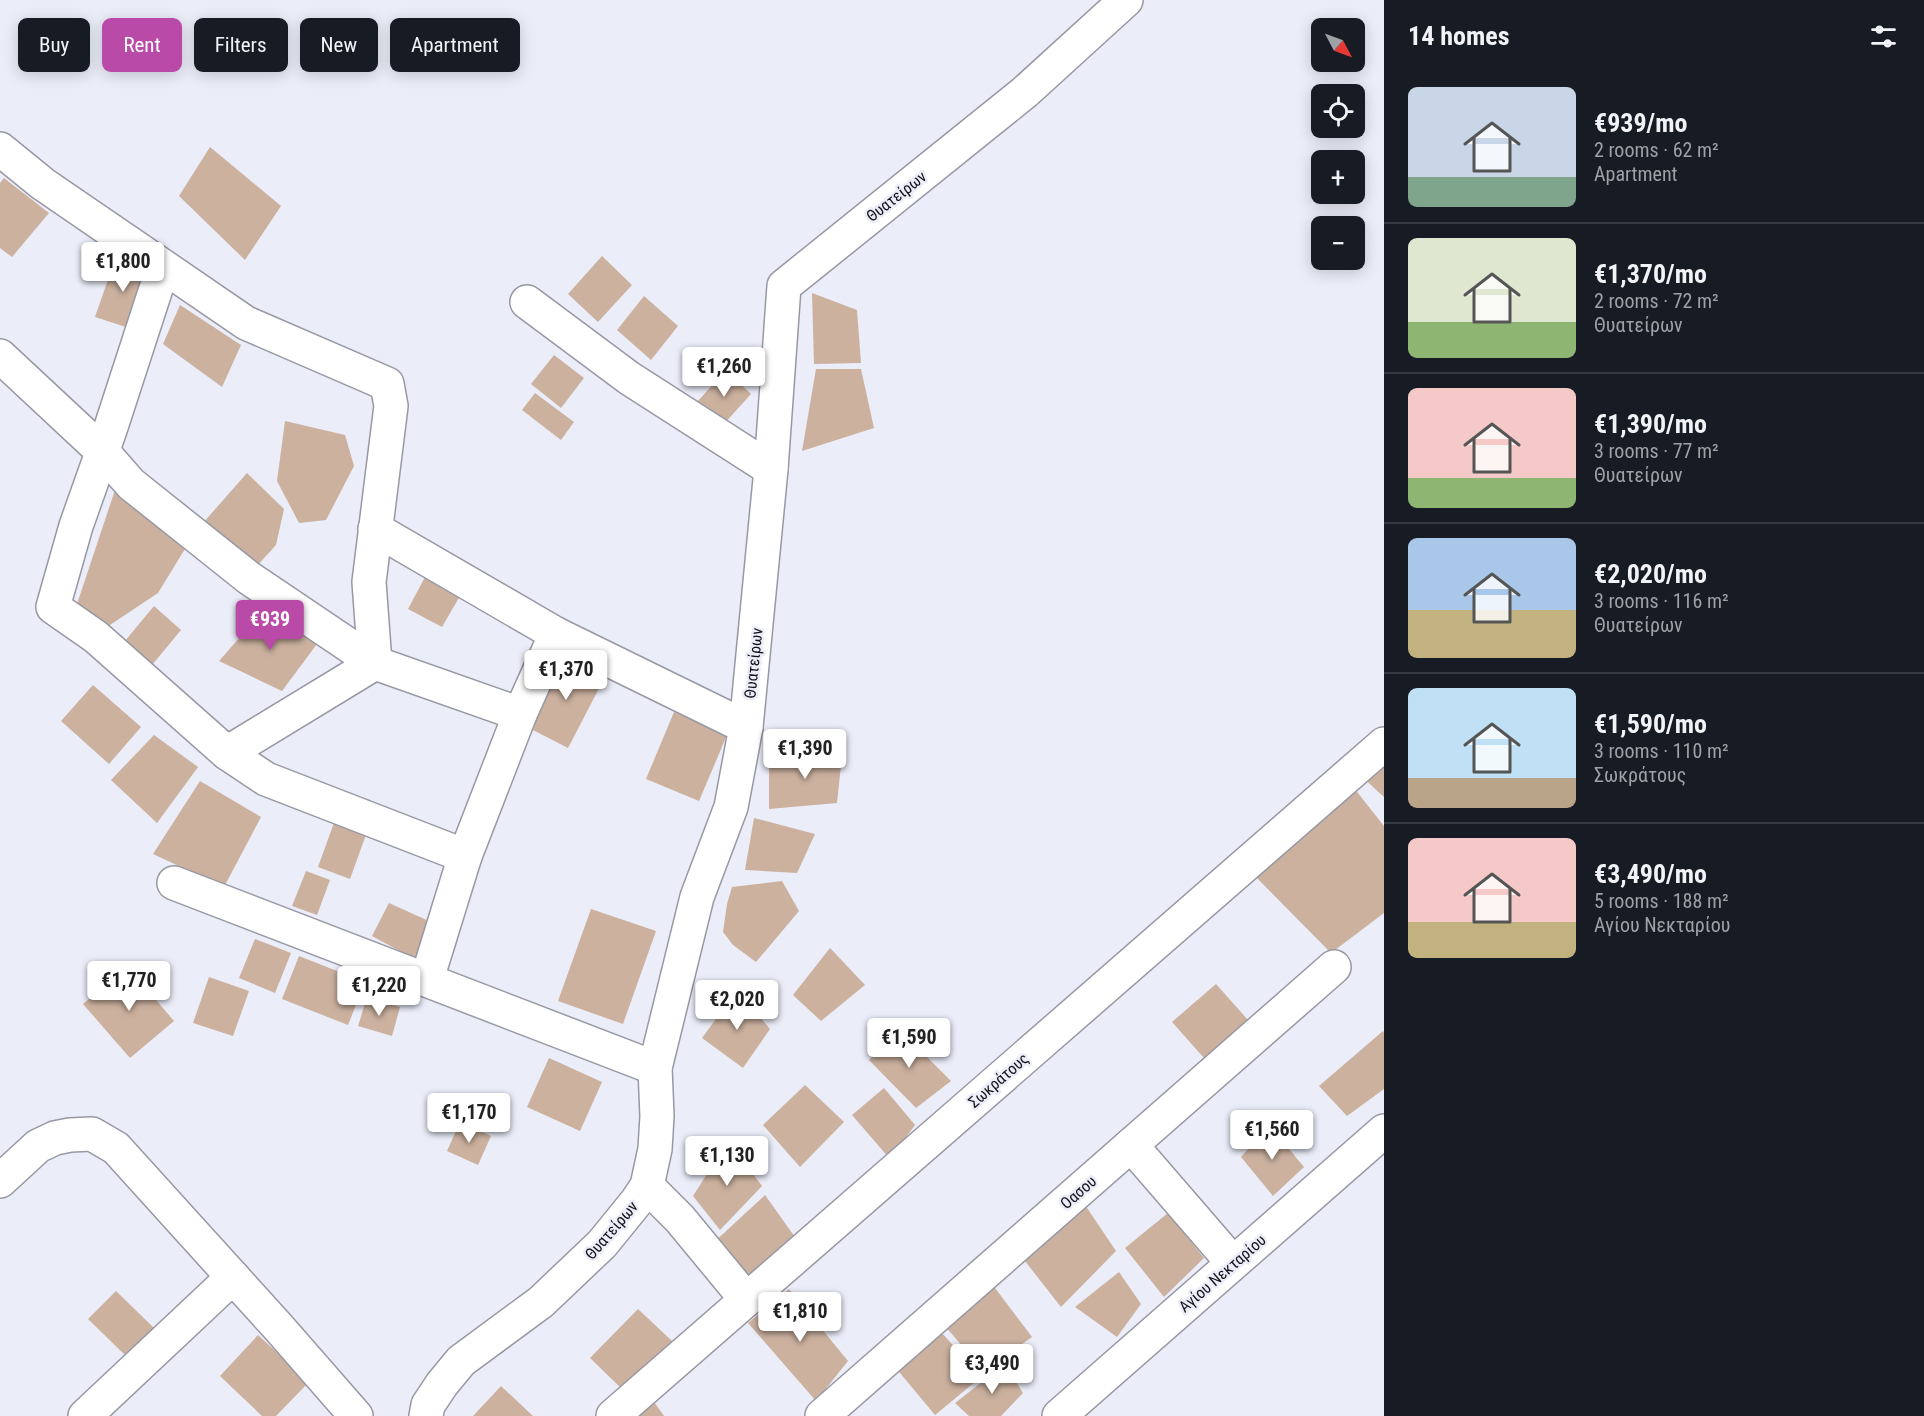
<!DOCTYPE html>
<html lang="en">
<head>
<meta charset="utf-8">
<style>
	body { margin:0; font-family:"Roboto Condensed",sans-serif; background:#242831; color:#f1f3f6; height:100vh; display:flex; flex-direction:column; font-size:22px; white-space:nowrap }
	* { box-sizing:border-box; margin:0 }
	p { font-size:20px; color:#9ea1a6 }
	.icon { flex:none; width:33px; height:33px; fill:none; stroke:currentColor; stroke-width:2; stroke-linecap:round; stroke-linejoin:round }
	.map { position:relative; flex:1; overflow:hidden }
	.side { display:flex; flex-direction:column; background:#171b24; width:540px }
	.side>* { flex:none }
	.hud { position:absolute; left:18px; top:18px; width:570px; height:54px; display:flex; gap:12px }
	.needle { width:39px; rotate:131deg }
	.buttons { position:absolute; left:1311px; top:18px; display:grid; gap:12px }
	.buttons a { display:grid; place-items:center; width:54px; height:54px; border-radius:9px; background:#171b24; box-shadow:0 3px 15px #0003; font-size:30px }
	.price { position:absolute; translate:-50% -51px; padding:0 14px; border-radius:6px; background:#fff; color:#222; font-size:20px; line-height:39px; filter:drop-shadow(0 2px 3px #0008) }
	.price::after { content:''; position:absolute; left:50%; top:36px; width:18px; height:14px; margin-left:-9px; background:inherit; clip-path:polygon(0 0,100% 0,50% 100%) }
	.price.selected { background:#b94aa7; color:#fff }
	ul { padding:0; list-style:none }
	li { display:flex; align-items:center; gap:18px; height:150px; padding:0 24px }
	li+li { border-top:2px solid #363941 }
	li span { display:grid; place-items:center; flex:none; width:168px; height:120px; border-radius:9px; color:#555 }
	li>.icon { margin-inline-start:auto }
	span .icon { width:72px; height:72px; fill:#fffc; stroke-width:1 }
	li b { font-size:26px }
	h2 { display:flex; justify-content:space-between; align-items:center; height:72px; padding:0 24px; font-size:26px }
	.pill { padding:0 21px; border-radius:9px; background:#171b24; box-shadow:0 3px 15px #0003; font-size:21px; line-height:54px }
	.pill.selected { background:#b94aa7; color:#fff }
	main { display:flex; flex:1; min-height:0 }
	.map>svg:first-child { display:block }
</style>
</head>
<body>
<main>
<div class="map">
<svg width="1384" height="1416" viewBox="0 0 1384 1416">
	<rect width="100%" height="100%" fill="#ebedf9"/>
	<g fill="#ccb19f">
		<polygon points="210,147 281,206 245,260 179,196"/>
		<polygon points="4,178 49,213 12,257 0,248 0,183"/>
		<polygon points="118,251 150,276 132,329 95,317"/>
		<polygon points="602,256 632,285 598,322 568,294"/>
		<polygon points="812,293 857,310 861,363 814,364"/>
		<polygon points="644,296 678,326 651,360 617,330"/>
		<polygon points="180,305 241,345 222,387 163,344"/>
		<polygon points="554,355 584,378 561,408 531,384"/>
		<polygon points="816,369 861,369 874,428 802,451"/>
		<polygon points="726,370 751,394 723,425 697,402"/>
		<polygon points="535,393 574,422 561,440 522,410"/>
		<polygon points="285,421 345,435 354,466 326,520 299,523 277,481"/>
		<polygon points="247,473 284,509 276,545 256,567 203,523"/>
		<polygon points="116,487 188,544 158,593 107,627 77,604"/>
		<polygon points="425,577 460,596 442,627 408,609"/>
		<polygon points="154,606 181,630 147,671 120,647"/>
		<polygon points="264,610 317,644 282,691 219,661"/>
		<polygon points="564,654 606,675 568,748 527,727"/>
		<polygon points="93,685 141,727 109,764 61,721"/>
		<polygon points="674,712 727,735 699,801 646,779"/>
		<polygon points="154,735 198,767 157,823 111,780"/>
		<polygon points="843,747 837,803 769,809 769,761"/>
		<polygon points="1384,754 1384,797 1360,775"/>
		<polygon points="200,781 261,817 224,887 153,854"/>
		<polygon points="1354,788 1384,826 1384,913 1331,953 1252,873"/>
		<polygon points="754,818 815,834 797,873 745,870"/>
		<polygon points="335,820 367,832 350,879 318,867"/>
		<polygon points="306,871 330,880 317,915 292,906"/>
		<polygon points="782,881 799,911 756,962 733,945 723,932 727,904 732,887"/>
		<polygon points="389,903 431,922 418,961 372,936"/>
		<polygon points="591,909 656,931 623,1024 558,1001"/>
		<polygon points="255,939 291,953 275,993 239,978"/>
		<polygon points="830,948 865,985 821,1021 793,995"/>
		<polygon points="299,956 365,982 348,1025 282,999"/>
		<polygon points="128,967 174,1021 130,1058 83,1004"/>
		<polygon points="209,977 249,991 233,1036 193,1023"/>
		<polygon points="1216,984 1256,1029 1212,1067 1172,1022"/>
		<polygon points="737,990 770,1029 743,1068 702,1038"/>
		<polygon points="367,997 400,1007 392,1036 358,1026"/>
		<polygon points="899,1029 951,1081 916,1108 869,1060"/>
		<polygon points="1383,1031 1384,1033 1384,1089 1347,1116 1319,1086"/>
		<polygon points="549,1058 602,1082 580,1131 527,1107"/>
		<polygon points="805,1085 844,1122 800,1167 763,1125"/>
		<polygon points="884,1088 915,1125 890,1159 852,1115"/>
		<polygon points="460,1122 491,1136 478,1165 447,1151"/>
		<polygon points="1269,1125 1304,1167 1273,1196 1241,1157"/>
		<polygon points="728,1141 762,1186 720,1230 693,1196"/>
		<polygon points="765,1195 797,1240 750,1283 711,1245"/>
		<polygon points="1085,1205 1116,1251 1061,1307 1021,1256"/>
		<polygon points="1168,1213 1204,1258 1164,1297 1125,1248"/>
		<polygon points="1119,1272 1141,1304 1117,1337 1075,1307"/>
		<polygon points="989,1280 1032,1337 984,1371 944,1325"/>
		<polygon points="789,1289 848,1361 816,1401 748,1323"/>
		<polygon points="116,1291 155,1329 127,1357 88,1319"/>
		<polygon points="638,1309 672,1341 623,1390 590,1358"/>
		<polygon points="942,1333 981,1377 935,1415 895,1367"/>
		<polygon points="258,1335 309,1382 276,1416 262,1416 220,1376"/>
		<polygon points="1005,1364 1023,1393 1001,1416 969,1416 955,1403"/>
		<polygon points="501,1386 533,1416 473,1416"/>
		<polygon points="652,1399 664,1416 628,1416"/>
	</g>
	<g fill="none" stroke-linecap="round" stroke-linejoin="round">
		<g stroke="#9798a4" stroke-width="36">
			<g id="minor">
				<polyline points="0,149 43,184 246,323 387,384 391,406 369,582 375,663 520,714"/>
				<polyline points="163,267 110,430 76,526 53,607 96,637 227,753 266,779 465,856"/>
				<polyline points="527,302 629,378 771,469"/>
				<polyline points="0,356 103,452 131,484 249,578 375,663 227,753"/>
				<polyline points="375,529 556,634 746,727"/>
				<polyline points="174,883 655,1068"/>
				<polyline points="427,979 465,856 520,714 556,634"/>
				<polyline points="1131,1145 1233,1263"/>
				<polyline points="0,1181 38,1146 55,1138 70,1135 92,1134 116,1148 280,1329 356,1416"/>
				<polyline points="647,1186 680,1219 746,1299"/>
				<polyline points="85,1416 233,1277"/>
				<polyline points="426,1416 428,1405 442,1384 461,1361 541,1302 602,1244 637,1201 647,1186 655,1149 657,1116 655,1068 697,897 731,807 746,727 771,469 784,286 1025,92 1126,0"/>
				<polyline points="613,1416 1384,744"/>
				<polyline points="822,1416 1334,967"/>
				<polyline points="1059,1416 1384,1131"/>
			</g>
		</g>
		<use href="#minor" stroke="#fff" stroke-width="33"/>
	</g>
	<g text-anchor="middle" stroke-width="5" stroke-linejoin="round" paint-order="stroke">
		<g font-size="16" fill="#131317" stroke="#ebedf9">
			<text transform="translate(896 196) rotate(-38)" y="6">Θυατείρων</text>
			<text transform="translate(753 663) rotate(-84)" y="6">Θυατείρων</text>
			<text transform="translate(998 1080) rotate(-41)" y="6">Σωκράτους</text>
			<text transform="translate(1078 1192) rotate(-41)" y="6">Οασου</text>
			<text transform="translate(611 1230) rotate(-49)" y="6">Θυατείρων</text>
			<text transform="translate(1222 1273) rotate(-41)" y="6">Αγίου Νεκταρίου</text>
		</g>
	</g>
</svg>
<div class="buttons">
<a><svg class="needle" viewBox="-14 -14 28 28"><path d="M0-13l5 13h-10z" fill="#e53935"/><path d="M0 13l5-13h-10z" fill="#9ea1a6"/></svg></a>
<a><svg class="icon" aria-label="locate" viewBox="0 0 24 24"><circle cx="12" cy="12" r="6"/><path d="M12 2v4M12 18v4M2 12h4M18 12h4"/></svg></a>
<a>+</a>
<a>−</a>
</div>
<b class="price" style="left:123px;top:293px">€1,800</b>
<b class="price" style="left:724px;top:398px">€1,260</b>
<b class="price selected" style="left:270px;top:651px">€939</b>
<b class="price" style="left:566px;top:701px">€1,370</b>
<b class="price" style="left:805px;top:780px">€1,390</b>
<b class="price" style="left:129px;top:1012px">€1,770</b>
<b class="price" style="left:379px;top:1017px">€1,220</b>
<b class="price" style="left:737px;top:1031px">€2,020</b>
<b class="price" style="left:909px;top:1069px">€1,590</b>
<b class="price" style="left:469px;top:1144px">€1,170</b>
<b class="price" style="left:1272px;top:1161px">€1,560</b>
<b class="price" style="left:727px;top:1187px">€1,130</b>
<b class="price" style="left:800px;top:1343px">€1,810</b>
<b class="price" style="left:992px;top:1395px">€3,490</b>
<div class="hud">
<a class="pill">Buy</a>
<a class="pill selected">Rent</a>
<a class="pill">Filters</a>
<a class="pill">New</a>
<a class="pill">Apartment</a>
</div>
</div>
<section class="side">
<h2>14 homes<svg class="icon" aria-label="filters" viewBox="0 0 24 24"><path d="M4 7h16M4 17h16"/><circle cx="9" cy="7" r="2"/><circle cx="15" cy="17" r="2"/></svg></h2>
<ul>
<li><span style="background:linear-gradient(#c9d6e8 75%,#7fa58c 0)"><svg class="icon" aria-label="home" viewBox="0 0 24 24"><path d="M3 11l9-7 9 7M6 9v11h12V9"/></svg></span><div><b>€939/mo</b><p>2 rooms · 62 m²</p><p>Apartment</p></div></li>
<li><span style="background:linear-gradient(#dfe7d0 70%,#8fb573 0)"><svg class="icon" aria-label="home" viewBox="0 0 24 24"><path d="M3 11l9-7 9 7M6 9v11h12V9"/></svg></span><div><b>€1,370/mo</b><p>2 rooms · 72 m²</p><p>Θυατείρων</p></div></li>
<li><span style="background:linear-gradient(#f6c9c9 75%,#8fb573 0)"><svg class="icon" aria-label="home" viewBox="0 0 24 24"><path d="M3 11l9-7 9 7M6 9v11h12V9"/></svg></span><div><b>€1,390/mo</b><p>3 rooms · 77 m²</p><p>Θυατείρων</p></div></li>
<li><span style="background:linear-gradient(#a9c7e8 60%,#c2b280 0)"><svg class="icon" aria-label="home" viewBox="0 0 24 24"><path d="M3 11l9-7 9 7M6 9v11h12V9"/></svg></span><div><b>€2,020/mo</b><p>3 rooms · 116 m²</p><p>Θυατείρων</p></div></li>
<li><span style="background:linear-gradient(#bfe0f5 75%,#b9a48a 0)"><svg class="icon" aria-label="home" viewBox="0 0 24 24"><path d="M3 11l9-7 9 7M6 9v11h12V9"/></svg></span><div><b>€1,590/mo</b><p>3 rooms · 110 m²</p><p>Σωκράτους</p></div></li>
<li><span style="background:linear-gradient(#f6c9c9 70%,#c2b280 0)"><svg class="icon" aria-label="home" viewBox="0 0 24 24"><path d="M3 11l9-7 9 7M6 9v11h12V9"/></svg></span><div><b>€3,490/mo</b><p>5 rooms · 188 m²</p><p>Αγίου Νεκταρίου</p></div></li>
</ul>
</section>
</main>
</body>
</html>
